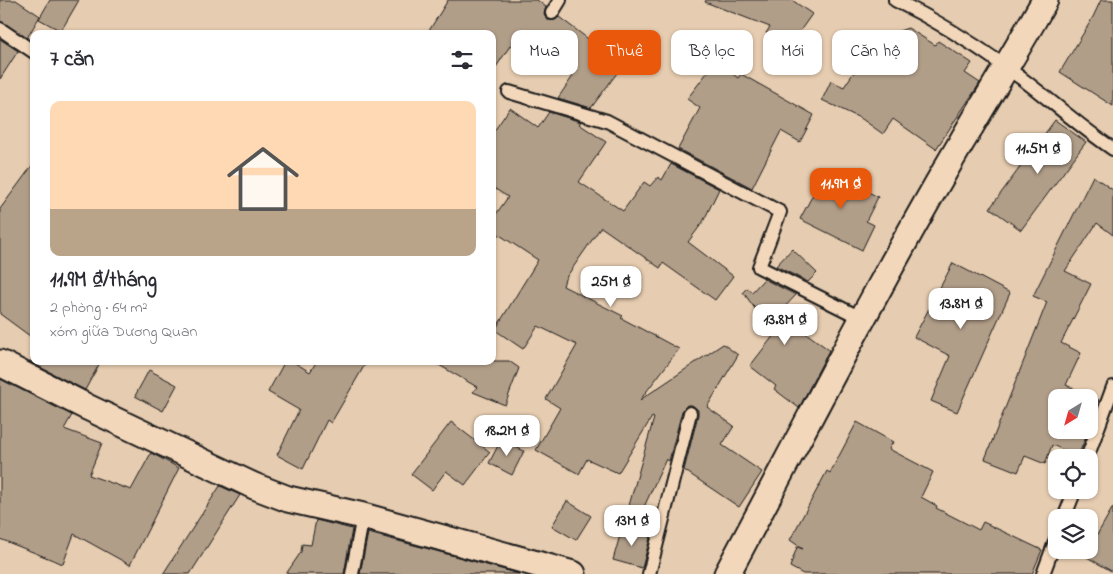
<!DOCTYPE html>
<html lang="vi">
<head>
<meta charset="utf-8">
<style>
	body { margin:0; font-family:"Indie Flower",sans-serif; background:#f2f2f3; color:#2b2b33; height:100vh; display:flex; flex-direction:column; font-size:19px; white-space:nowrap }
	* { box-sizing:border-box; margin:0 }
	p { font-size:16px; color:#7c7c81 }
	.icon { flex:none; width:28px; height:28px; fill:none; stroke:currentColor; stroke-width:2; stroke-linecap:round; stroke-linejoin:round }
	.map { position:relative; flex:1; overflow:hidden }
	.details { position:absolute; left:30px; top:30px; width:466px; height:335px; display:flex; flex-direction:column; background:#fff; border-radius:10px; box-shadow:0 1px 4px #0004 }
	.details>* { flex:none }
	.guide { position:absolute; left:511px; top:30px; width:475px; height:45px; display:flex; gap:10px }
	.needle { width:32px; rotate:217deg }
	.buttons { position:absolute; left:1048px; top:389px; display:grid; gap:10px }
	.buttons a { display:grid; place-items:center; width:50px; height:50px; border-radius:10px; background:#fff; box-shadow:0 1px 4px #0004; font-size:25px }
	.price { position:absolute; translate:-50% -42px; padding:0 11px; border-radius:10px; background:#fff; color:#222; font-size:16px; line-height:32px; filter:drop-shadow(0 1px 2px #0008) }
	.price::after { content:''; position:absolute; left:50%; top:30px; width:15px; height:11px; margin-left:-8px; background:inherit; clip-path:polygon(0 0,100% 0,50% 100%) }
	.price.on { background:#ea580c; color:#fff }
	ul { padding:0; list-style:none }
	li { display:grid; align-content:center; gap:10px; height:265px; padding:0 20px }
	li+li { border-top:1px solid #e1e1e2 }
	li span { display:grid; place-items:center; height:155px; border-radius:10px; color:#555 }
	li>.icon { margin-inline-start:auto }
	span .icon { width:90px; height:90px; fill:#fffc; stroke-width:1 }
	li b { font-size:21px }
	h2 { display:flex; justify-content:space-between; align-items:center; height:60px; padding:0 20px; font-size:21px }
	.chip { padding:0 18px; border-radius:10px; background:#fff; box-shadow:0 1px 4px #0004; font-size:18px; line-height:45px }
	.chip.on { background:#ea580c; color:#fff }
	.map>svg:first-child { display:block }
</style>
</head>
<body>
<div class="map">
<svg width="1113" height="574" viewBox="0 0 1113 574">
	<rect width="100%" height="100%" fill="#e6ccb0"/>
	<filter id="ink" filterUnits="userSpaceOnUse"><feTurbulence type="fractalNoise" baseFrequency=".02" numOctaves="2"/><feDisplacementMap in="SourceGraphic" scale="10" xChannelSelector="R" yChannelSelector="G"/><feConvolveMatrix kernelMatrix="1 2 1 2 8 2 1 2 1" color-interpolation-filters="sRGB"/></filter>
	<g filter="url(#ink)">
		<g fill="#b19e89" stroke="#1c1c1c">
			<polygon points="0,0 16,0 40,16 27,38 0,21"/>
			<polygon points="50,0 79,0 61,31 39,19"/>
			<polygon points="448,0 537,0 546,7 544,13 547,20 555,20 559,17 623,65 591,108 558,98 573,76 518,34 492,73 492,34 427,34"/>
			<polygon points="706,0 792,0 812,14 788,48 766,33 770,27 705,2"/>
			<polygon points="1101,0 1113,0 1113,106 1060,72 1092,19"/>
			<polygon points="908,28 935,45 938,41 972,63 965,73 980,83 936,149 893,119 883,134 862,119 822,100 831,81 844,87 876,39"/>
			<polygon points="0,39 18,51 0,79"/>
			<polygon points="716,61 738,78 741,74 814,115 800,142 781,131 752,188 678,149 700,108 687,99"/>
			<polygon points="510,108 538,128 549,112 581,122 579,124 606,142 579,182 623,211 644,182 650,186 658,177 662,180 671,164 719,189 703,222 688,242 733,276 715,300 663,263 660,268 601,227 565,279 563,286 623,316 621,318 679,349 640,400 723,344 738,355 707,407 734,426 722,445 762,472 739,507 684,470 698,415 698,410 692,405 687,405 682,411 669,461 666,459 638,520 626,516 654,418 652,417 618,473 587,459 579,474 536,450 560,408 546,399 577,345 538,326 523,349 495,330 538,260 492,230 492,220 508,197 492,187 492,134"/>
			<polygon points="1055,120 1086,142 1021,230 990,208"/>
			<polygon points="34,163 34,339 0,314 0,209"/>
			<polygon points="826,170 878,197 866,221 874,225 862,250 800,219"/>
			<polygon points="1093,176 1113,190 1113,235 1097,223 1065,271 1091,284 1061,343 1081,353 1066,385 1099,400 1089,430 1089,398 1056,398 1056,430 1089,430 1078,456 1052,445 1045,464 1025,456 1018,472 985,459 1047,302 1033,296"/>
			<polygon points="792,249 817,273 808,282 776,266"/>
			<polygon points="953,263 1010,293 957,412 931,401 950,356 914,337"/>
			<polygon points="764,279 796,295 779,313 829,350 799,408 774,389 776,386 750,366 774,335 743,292 747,288 752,292"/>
			<polygon points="28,361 101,361 85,390"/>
			<polygon points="285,361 292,361 310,372 317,361 367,361 331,423 327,420 303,469 277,455 299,410 268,392"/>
			<polygon points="432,361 509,361 519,368 505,405 473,392 477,387"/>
			<polygon points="149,370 177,385 163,411 135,396"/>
			<polygon points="0,379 72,415 64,429 102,443 89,475 131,490 151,453 179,468 130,565 74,534 63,564 0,539"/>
			<polygon points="451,422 490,452 465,485 446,471 432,490 411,474"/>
			<polygon points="857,422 893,442 889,449 933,472 921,497 937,506 936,508 979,530 983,522 1042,550 1032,574 803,574 790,567 797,547 803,549 790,540 827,471 830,473"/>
			<polygon points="501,440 524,451 512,475 489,463"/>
			<polygon points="220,486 240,495 190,574 163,574"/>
			<polygon points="567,501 591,516 576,540 552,526"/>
			<polygon points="1113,507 1113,572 1085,556"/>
			<polygon points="316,520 352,529 344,574 286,574 301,552 302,544 311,545"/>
			<polygon points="623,525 651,534 642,568 613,560"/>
			<polygon points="368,533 429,549 519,574 360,574"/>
		</g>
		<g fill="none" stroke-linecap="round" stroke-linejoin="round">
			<g stroke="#1c1c1c" stroke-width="16">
				<g id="lane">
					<path d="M 895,0 C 934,19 971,42 1006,67 C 1043,93 1076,124 1113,149"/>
					<polyline points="552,13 560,0"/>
					<polyline points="0,29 34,52"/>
					<polyline points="509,92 607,121 780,212 759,267 863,319"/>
					<polyline points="1087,458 1113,387"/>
					<polyline points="1064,518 1075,490"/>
					<polyline points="352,574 363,516"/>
					<polyline points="649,574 690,413"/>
					<polyline points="1043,574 1056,539"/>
				</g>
			</g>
			<g stroke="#1c1c1c" stroke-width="29">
				<g id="street">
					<polyline points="0,363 87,407 254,486 288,499 363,516 573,574"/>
					<path d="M 727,574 C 804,430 878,284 961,143 C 989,95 1018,48 1045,0"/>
				</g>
			</g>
			<use href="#lane" stroke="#f3d7ba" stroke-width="12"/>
			<use href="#street" stroke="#f3d7ba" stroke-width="25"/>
		</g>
	</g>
</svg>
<div class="buttons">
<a><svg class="needle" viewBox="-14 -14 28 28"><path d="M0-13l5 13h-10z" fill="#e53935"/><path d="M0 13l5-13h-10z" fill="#7c7c81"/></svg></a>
<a><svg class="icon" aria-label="locate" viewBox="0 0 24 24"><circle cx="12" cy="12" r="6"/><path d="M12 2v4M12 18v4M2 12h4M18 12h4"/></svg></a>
<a><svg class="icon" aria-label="layers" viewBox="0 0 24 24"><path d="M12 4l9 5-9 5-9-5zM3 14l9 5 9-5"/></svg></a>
</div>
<b class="price" style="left:1038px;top:175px">11.5M ₫</b>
<b class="price on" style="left:841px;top:210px">11.9M ₫</b>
<b class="price" style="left:611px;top:308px">25M ₫</b>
<b class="price" style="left:961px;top:330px">13.8M ₫</b>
<b class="price" style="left:785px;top:346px">13.8M ₫</b>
<b class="price" style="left:507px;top:457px">18.2M ₫</b>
<b class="price" style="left:632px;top:547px">13M ₫</b>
<div class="guide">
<a class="chip">Mua</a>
<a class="chip on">Thuê</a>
<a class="chip">Bộ lọc</a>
<a class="chip">Mới</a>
<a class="chip">Căn hộ</a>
</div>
<section class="details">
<h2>7 căn<svg class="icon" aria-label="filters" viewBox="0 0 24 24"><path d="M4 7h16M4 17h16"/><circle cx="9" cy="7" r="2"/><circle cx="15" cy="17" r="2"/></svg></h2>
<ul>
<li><span style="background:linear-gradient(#ffd9b3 70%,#b9a48a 0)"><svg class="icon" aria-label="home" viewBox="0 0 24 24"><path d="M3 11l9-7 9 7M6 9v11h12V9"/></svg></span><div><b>11.9M ₫/tháng</b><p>2 phòng · 64 m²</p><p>xóm giữa Dương Quan</p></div></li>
</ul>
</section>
</div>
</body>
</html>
